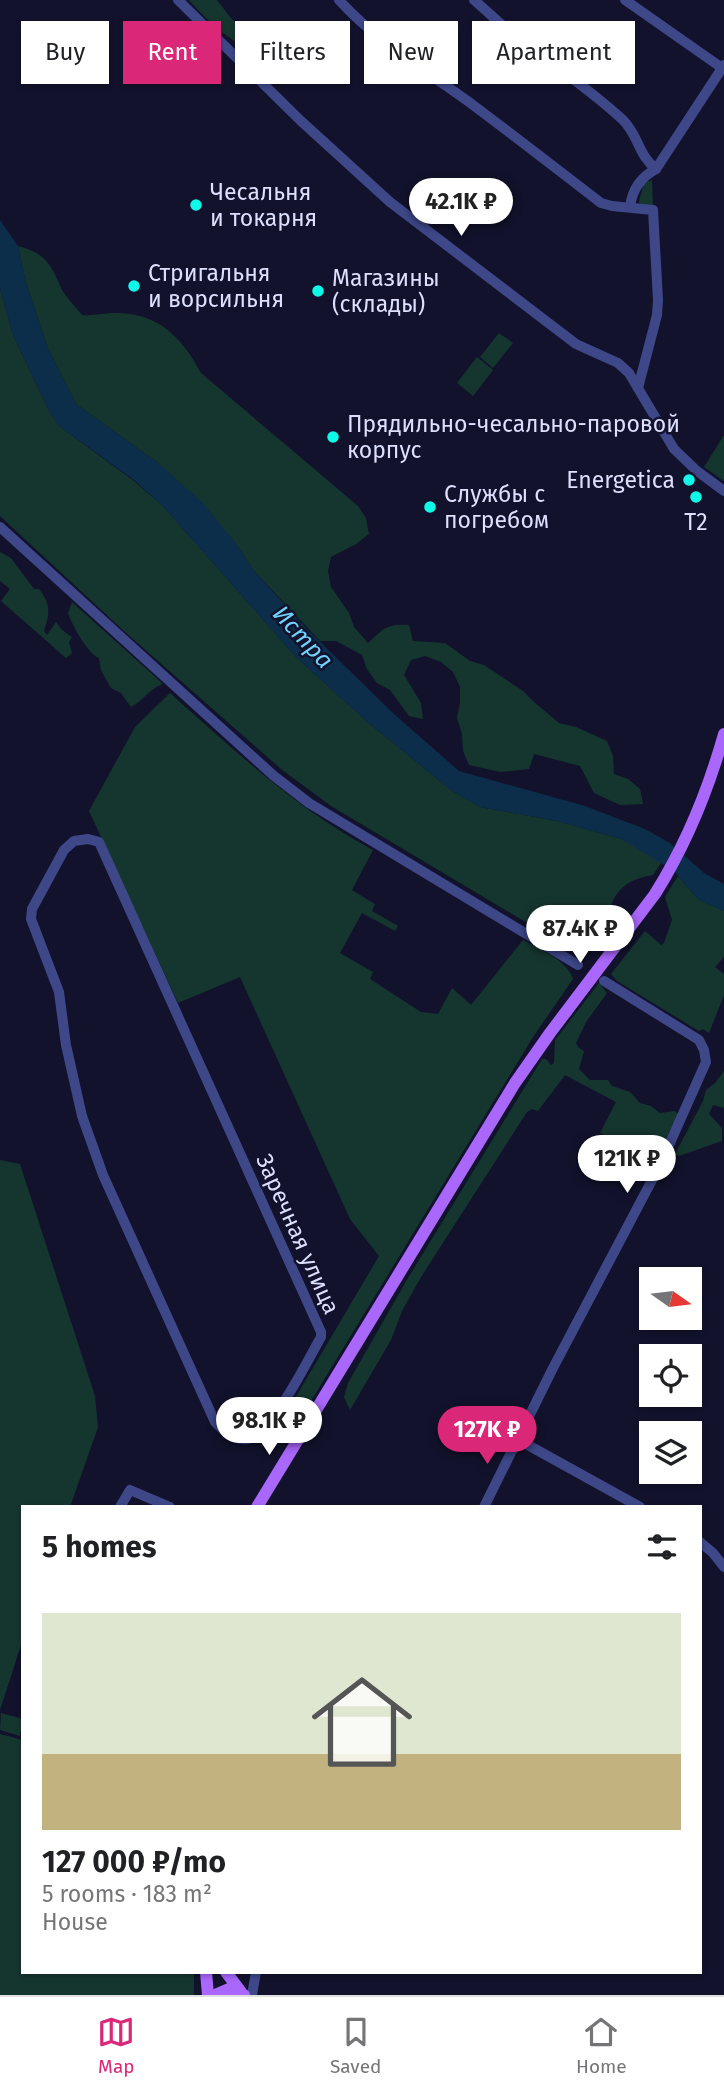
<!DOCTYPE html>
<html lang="en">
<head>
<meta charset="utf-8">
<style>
	body { margin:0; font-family:"Fira Sans",sans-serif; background:#f2f2f2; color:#202124; height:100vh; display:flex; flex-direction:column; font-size:26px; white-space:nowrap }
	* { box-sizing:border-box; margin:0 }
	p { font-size:23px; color:#757577 }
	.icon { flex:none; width:38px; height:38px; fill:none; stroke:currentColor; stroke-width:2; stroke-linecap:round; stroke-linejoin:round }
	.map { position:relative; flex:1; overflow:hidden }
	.drawer { position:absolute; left:21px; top:1505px; width:681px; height:469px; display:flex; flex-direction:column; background:#fff; border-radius:0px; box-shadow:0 2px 5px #0004 }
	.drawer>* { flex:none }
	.guide { position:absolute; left:21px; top:21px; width:682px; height:63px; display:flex; gap:14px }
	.needle { width:46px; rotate:104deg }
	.buttons { position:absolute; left:639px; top:1267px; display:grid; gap:14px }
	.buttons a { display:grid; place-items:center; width:63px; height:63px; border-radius:0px; background:#fff; box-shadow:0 2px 5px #0004; font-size:35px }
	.price { position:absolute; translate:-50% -60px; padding:0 16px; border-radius:24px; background:#fff; color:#222; font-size:23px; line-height:46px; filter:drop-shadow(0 2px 4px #0008) }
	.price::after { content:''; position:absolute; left:50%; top:42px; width:21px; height:16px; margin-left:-10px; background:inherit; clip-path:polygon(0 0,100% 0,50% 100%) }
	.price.on { background:#db2777; color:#fff }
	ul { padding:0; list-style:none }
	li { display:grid; align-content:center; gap:14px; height:371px; padding:0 21px }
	li span { display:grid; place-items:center; height:217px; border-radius:0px; color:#555 }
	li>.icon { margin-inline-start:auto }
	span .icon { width:126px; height:126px; fill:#fffc; stroke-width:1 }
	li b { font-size:30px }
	h2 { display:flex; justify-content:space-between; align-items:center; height:84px; padding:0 21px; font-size:30px }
	.chip { padding:0 24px; border-radius:0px; background:#fff; box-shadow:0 2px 5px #0004; font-size:24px; line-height:63px }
	.chip.on { background:#db2777; color:#fff }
	.dock { display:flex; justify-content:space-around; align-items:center; height:98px; border-top:2px solid #e0e0e0; background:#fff; font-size:19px; color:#757577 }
	.dock a { display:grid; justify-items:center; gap:4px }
	.dock .on { color:#db2777 }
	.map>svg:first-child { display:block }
</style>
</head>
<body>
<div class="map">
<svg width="724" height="1995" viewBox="0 0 724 1995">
	<rect width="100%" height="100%" fill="#12122c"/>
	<g fill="#15362f">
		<path d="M 189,0 L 217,0 L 231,18 L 285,73 L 281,80 L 273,78 C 257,60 240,44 220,31 C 213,26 195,7 189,0 Z"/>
		<polygon points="652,180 653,207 640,205 639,201 644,183"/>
		<path d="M 18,246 C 45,253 51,264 61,288 C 66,298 76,307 82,315 C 94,316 105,313 116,313 C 158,313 182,337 201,373 L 358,506 L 366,518 L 369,534 L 356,544 L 331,557 L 328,571 L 331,587 L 349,613 L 354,627 L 368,643 C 383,629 387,623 409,625 L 413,641 L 445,643 L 470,661 L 484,665 L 523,691 L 534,702 L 559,723 L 576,727 L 607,741 L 613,756 L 614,774 L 628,779 L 640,789 L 643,804 L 620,805 L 594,793 L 580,766 L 534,754 L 529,769 L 500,772 L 469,765 L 463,751 L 462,734 L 457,718 L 460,703 L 460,687 L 453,672 L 441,662 L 425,656 L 411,660 L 404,675 L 421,703 L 423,719 L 409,716 L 390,690 L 377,683 L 367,669 L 362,655 L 336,641 L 320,641 L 254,571 L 234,541 L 158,463 L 76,404 L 48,349 L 26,283 Z"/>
		<path d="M 0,288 L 13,335 L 49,411 L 59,426 L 134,481 L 163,506 L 296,657 L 370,724 L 451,790 L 480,807 L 557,821 L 622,839 L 662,862 L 653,875 C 615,881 611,901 602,934 C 594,940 588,937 580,940 C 572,943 572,946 564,945 L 331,806 L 281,769 L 125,632 L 0,516 Z"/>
		<polygon points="499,333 513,343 493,368 480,357"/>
		<polygon points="477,357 493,370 473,396 457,383"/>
		<polygon points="724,435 724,481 704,467"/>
		<path d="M 0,552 L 11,558 L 34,589 L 39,589 C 51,604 50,613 44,631 L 47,635 L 56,622 L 62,630 L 72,637 L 69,642 L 72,653 L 66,658 L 1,601 L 10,589 L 0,581 Z"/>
		<path d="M 72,602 L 162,683 L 161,685 C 151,688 141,702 131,707 L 121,693 L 111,688 L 101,670 L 99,658 C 88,654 72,625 68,613 Z"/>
		<path d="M 170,693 C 234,750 296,809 373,850 L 352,890 L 375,904 L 372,911 L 398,926 L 395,931 L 362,913 L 340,953 L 373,972 L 370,979 L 421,1012 L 438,1014 L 452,988 L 471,1005 L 523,940 C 540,949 567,960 573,979 L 533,1037 L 311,1401 C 303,1407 299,1411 291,1405 L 379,1256 L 350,1219 L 240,977 L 178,1003 L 89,811 L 135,727 Z"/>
		<polygon points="678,876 698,899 724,911 724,957 715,967 724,974 724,995 709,1033 703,1029 699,1031 617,981 611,974 645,931 661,945 664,943 672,920 665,897"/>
		<polygon points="599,983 607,993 586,1022 576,1043 578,1047 584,1051 579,1069 590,1080 608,1080 612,1086 630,1092 640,1103 651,1106 660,1113 675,1111 678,1114 658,1155 643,1158 635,1150 600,1133 616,1102 565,1075 538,1111 532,1109 527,1112 421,1277 402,1311 391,1340 350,1410 344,1397 348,1383 408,1278 542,1059 546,1059 551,1065 554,1063 555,1040"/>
		<polygon points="724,1071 724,1108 713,1105 709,1114 722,1128 722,1141 679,1156 675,1154 703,1101 706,1090 715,1083"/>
		<polygon points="0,1160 20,1164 95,1396 98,1427 70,1507 23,1507 23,1639 0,1710"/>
		<polygon points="1,1713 23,1719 20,1736 0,1730"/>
		<polygon points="0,1734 23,1740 23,1972 194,1972 194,1995 0,1995"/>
	</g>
	<polygon fill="#0c2e4a" points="0,220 18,246 26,283 48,349 76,404 158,463 202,502 234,541 254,571 307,629 394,714 459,771 585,806 645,829 670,843 704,873 724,884 724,911 698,899 674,871 622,839 557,821 480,807 451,790 370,724 296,657 163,506 134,480 59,426 49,411 13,335 0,288"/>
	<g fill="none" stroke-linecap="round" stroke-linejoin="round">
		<g stroke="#3e4889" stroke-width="10">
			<polyline points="178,0 301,121 390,202 576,344 618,363 629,373 674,449 697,471 724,491"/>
			<path d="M 339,0 C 377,42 424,69 469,102 C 513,135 557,169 601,203 L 612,206 L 653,210 L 658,300 L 657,315 L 638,388"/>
			<path d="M 474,0 C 488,12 501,25 515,36 C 552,64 590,89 623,120 C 639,136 638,155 656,169"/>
			<polyline points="625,0 722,68"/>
			<path d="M 630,207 C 632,190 641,177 656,169 L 724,65"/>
			<polyline points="0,527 274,776 309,803 578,965"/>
			<path d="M 88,839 L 99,842 L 321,1332 L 321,1337 C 309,1358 271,1435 248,1439 C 235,1441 223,1431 215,1422 L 103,1175 L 82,1116 L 66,1045 L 59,992 L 31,919 L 32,909 L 64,850 L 74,841 Z"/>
			<polyline points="279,1408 308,1424"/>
			<polyline points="517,1439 640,1507"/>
			<polyline points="120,1507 130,1490 170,1507"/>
			<polyline points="484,1507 553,1368 661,1163 706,1062 704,1050 699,1040 604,981"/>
			<polyline points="700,1542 713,1553 724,1567"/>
			<polyline points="252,1995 256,1972"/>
		</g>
		<g stroke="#aa67fc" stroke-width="12">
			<path d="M 257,1507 L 515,1083 L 550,1033 L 655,894 C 687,843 708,791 724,734"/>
			<polyline points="206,1972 208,1995"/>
			<polyline points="226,1972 241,1992"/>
			<polyline points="215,1995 229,1989 244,1995"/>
		</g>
	</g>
	<g fill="#0efae9" stroke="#12122c" stroke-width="2.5">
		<circle cx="196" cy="205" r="7"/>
		<circle cx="134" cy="286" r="7"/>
		<circle cx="318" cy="291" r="7"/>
		<circle cx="333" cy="437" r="7"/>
		<circle cx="689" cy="480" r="7"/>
		<circle cx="696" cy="497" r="7"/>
		<circle cx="430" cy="507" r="7"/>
	</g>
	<g text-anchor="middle" stroke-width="5" stroke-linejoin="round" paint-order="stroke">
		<g font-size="23" fill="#dddffe" stroke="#12122c" text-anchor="start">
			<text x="210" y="200">Чесальня<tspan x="210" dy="26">и токарня</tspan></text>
			<text x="148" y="281">Стригальня<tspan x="148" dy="26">и ворсильня</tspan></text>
			<text x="332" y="286">Магазины<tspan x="332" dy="26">(склады)</tspan></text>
			<text x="347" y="432">Прядильно-чесально-паровой<tspan x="347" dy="26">корпус</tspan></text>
			<text x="675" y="488" text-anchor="end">Energetica</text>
			<text x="444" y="502">Службы с<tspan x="444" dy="26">погребом</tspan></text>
			<text x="696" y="530" text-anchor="middle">T2</text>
		</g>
		<g font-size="23" fill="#dddffe" stroke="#12122c">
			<text transform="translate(298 1234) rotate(66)" y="8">Заречная улица</text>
		</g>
		<g font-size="24" font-style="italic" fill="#6ed3fc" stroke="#12122c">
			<text transform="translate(303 637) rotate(47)" y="8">Истра</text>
		</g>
	</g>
</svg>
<div class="buttons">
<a><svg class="needle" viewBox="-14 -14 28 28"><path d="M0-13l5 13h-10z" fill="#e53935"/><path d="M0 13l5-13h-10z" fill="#757577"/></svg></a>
<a><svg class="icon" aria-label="locate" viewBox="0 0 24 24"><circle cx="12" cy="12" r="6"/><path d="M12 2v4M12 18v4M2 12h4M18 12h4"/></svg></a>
<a><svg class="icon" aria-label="layers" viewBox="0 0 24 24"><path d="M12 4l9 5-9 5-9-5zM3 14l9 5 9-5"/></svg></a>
</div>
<b class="price" style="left:461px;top:238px">42.1K ₽</b>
<b class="price" style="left:580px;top:965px">87.4K ₽</b>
<b class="price" style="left:627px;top:1195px">121K ₽</b>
<b class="price" style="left:269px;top:1457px">98.1K ₽</b>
<b class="price on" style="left:487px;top:1466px">127K ₽</b>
<div class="guide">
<a class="chip">Buy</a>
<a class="chip on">Rent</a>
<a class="chip">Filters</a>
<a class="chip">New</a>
<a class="chip">Apartment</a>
</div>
<section class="drawer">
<h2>5 homes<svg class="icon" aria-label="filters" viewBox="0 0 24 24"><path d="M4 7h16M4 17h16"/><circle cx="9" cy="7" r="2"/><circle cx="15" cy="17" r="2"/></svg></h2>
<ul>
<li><span style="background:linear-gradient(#dfe7d0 65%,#c2b280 0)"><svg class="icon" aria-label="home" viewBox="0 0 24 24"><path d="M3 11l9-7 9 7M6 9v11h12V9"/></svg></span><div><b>127 000 ₽/mo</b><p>5 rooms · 183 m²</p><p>House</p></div></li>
</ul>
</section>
</div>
<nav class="dock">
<a class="on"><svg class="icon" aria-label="map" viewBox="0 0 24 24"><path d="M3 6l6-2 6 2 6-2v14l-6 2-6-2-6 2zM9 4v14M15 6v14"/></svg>Map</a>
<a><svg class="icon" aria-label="saved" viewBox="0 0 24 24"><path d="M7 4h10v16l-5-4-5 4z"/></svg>Saved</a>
<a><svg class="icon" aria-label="home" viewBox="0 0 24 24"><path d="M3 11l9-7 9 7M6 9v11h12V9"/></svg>Home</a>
</nav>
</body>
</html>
